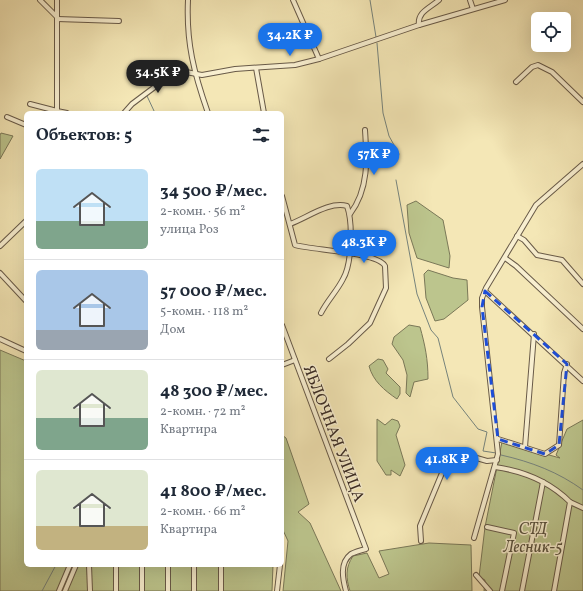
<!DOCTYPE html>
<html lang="ru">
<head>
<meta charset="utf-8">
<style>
	body { margin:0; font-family:Vollkorn,serif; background:#f2f2f3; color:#1f2937; height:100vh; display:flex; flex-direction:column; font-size:15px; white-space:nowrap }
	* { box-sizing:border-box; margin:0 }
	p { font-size:13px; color:#747a83 }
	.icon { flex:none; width:22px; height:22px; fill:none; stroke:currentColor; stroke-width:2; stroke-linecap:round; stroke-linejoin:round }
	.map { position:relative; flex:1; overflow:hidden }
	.details { position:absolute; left:24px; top:111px; width:260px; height:456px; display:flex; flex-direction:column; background:#fff; border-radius:6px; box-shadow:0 4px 16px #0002 }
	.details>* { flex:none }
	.fabs { position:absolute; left:531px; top:12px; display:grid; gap:8px }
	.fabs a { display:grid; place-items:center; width:40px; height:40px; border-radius:6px; background:#fff; box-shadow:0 4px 16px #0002; font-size:20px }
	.price { position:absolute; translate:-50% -34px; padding:0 9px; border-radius:14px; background:#1a73e8; color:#fff; font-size:13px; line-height:26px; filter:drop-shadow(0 1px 2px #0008) }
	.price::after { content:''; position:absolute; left:50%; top:24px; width:12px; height:9px; margin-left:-6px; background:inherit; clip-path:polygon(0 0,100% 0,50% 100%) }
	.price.selected { background:#222; color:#fff }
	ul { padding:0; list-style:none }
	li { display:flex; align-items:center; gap:12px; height:100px; padding:0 12px }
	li+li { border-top:1px solid #e0e1e3 }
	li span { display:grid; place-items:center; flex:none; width:112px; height:80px; border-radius:6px; color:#555 }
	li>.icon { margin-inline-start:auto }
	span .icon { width:48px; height:48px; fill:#fffc; stroke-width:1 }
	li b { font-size:17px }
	h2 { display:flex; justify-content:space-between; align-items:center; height:48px; padding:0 12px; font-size:17px }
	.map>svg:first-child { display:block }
</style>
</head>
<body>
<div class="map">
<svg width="583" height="591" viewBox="0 0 583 591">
	<rect width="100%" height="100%" fill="#f4e7b6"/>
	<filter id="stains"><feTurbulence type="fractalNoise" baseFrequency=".005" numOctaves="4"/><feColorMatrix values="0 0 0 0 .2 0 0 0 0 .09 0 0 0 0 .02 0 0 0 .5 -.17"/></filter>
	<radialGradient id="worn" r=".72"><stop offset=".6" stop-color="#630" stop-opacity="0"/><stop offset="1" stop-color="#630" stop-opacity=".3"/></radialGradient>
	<g fill="#bcc58d" stroke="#7a7858">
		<polygon points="1,133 13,136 0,159 0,135"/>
		<polygon points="416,201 443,220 450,256 449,268 417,258 409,233 407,205"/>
		<polygon points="428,270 453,278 467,280 468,300 444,319 435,321 426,298 424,274"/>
		<path d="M 409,325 L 420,327 C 425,345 428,359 428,379 L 414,382 L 410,397 L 406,393 L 407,375 L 403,360 L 392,344 L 394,337 Z"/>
		<polygon points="0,350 26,361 26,565 273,565 272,591 0,591"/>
		<path d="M 378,359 L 383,360 L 388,369 L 386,373 L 400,387 L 400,394 L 397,399 C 384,390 373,381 369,366 Z"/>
		<polygon points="377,419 385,425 392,419 398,421 400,426 396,435 405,465 400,476 391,470 391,475 386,475 377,461"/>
		<polygon points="583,420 583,591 484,591 485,580 479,577 485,527 502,442 560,458 556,455 567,429"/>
		<polygon points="282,435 286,438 309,504 298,512 310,523 341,591 283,591 288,541 282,528"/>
		<path d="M 429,543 L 471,545 L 472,591 L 350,591 C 346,578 345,568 353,556 L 367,553 L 379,578 L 389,574 L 379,551 Z"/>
	</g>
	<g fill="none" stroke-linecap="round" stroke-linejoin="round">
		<g stroke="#76837c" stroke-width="1">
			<polyline points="370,0 376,37"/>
			<polyline points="377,43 383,113 389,136 399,154"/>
			<polyline points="147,96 155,113"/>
			<polyline points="396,180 417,294 431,330 438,338 453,397 478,429 487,432 483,451 496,453"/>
			<path d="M 501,455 C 532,462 558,472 583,490"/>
			<polyline points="42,591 56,565"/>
		</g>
		<g stroke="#685a48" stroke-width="6">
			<g id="minor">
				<polyline points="40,0 57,17"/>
				<polyline points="57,0 57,111 67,113"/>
				<path d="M 188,0 C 186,43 194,73 208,113"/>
				<polyline points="293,0 319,59"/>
				<polyline points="470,0 473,9"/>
				<polyline points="57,19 119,21"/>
				<path d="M 419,25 C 417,12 430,8 439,0"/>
				<polyline points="256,68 264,113"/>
				<polyline points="516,82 532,67 538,65 552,72 583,102"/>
				<polyline points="30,104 57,111"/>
				<polyline points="124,113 132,104 156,86 186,72 202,75 235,69 295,65 319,59 419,25 505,0"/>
				<polyline points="7,117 26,125"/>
				<path d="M 282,196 L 295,245 C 311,250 378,252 385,266 L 386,288 L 370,323 L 348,344 L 329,359"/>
				<path d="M 350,214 C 369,189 367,159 365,130"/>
				<path d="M 290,224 C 307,218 329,201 347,206 C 353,223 352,264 343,279 C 337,291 327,301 321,313"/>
				<polyline points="517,236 524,240 537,255 562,260 583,284"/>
				<polyline points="0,246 26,221"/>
				<polyline points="505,258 516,266 583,329"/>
				<polyline points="0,273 26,301"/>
				<polyline points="485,291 583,381"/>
				<path d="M 282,325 L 366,549 C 362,550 355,552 351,554 C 339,563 343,580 346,591"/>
				<polyline points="0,339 26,351"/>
				<polyline points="282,365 295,360"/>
				<polyline points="498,439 545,454 559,445 564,373 567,364"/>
				<polyline points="525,447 534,334"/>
				<path d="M 495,467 C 523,471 550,482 570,502 L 554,591"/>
				<polyline points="570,502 583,508"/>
				<polyline points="487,527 514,533 502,591"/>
				<polyline points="474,538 498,454 482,307 482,298 486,288 536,205 583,164"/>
				<polyline points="421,541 420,526 447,461 453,453 456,452 487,461 497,460"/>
				<polyline points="89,565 90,591"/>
				<polyline points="116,565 116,591"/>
				<polyline points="142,565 142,591"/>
				<polyline points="476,575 490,591"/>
				<polyline points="59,591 70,565"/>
				<polyline points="65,591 76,565"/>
				<polyline points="168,591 168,565"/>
				<polyline points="194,591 194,565"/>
				<polyline points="221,591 221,565"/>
				<polyline points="277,591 280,565"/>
				<polyline points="522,591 543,482"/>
			</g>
		</g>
		<use href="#minor" stroke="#f8efd0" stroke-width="4"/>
	</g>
	<path fill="none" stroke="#1d4ed8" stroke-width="3" stroke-dasharray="8 5" stroke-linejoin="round" d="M 485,291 L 567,364 L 559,445 L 545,454 L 498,439 L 482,307 Z"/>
	<g text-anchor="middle" stroke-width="3" stroke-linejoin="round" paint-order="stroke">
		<g font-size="16" fill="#392b24" stroke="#f8efd0">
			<text transform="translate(335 433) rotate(69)" y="6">ЯБЛОЧНАЯ УЛИЦА</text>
		</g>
		<g font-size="16" font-style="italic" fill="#5a523e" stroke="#f8efd0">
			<text x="533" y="534">СТД<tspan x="533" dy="18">Лесник-5</tspan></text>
		</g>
	</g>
	<rect width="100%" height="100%" filter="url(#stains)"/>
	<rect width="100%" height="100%" fill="url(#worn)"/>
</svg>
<div class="fabs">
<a><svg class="icon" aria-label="locate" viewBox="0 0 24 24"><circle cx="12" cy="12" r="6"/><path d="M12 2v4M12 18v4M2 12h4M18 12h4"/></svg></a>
</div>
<b class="price" style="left:290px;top:57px">34.2K ₽</b>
<b class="price selected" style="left:158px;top:94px">34.5K ₽</b>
<b class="price" style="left:374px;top:176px">57K ₽</b>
<b class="price" style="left:364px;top:264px">48.3K ₽</b>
<b class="price" style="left:447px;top:481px">41.8K ₽</b>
<section class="details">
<h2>Объектов: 5<svg class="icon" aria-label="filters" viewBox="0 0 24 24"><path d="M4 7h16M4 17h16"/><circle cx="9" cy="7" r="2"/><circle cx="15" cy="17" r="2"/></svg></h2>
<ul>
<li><span style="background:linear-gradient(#bfe0f5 65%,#7fa58c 0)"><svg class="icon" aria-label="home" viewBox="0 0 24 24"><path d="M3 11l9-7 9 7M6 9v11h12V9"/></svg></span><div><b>34 500 ₽/мес.</b><p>2-комн. · 56 m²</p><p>улица Роз</p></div></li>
<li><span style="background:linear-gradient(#a9c7e8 75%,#9aa5b1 0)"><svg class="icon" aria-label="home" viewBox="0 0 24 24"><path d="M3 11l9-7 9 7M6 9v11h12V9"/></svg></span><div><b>57 000 ₽/мес.</b><p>5-комн. · 118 m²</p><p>Дом</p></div></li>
<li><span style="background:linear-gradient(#dfe7d0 60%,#7fa58c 0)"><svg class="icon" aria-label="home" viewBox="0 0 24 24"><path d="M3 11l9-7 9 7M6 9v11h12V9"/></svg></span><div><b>48 300 ₽/мес.</b><p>2-комн. · 72 m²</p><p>Квартира</p></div></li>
<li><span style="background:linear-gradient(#dfe7d0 70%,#c2b280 0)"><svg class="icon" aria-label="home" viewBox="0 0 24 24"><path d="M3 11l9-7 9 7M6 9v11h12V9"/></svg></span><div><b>41 800 ₽/мес.</b><p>2-комн. · 66 m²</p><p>Квартира</p></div></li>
</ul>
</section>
</div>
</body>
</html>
